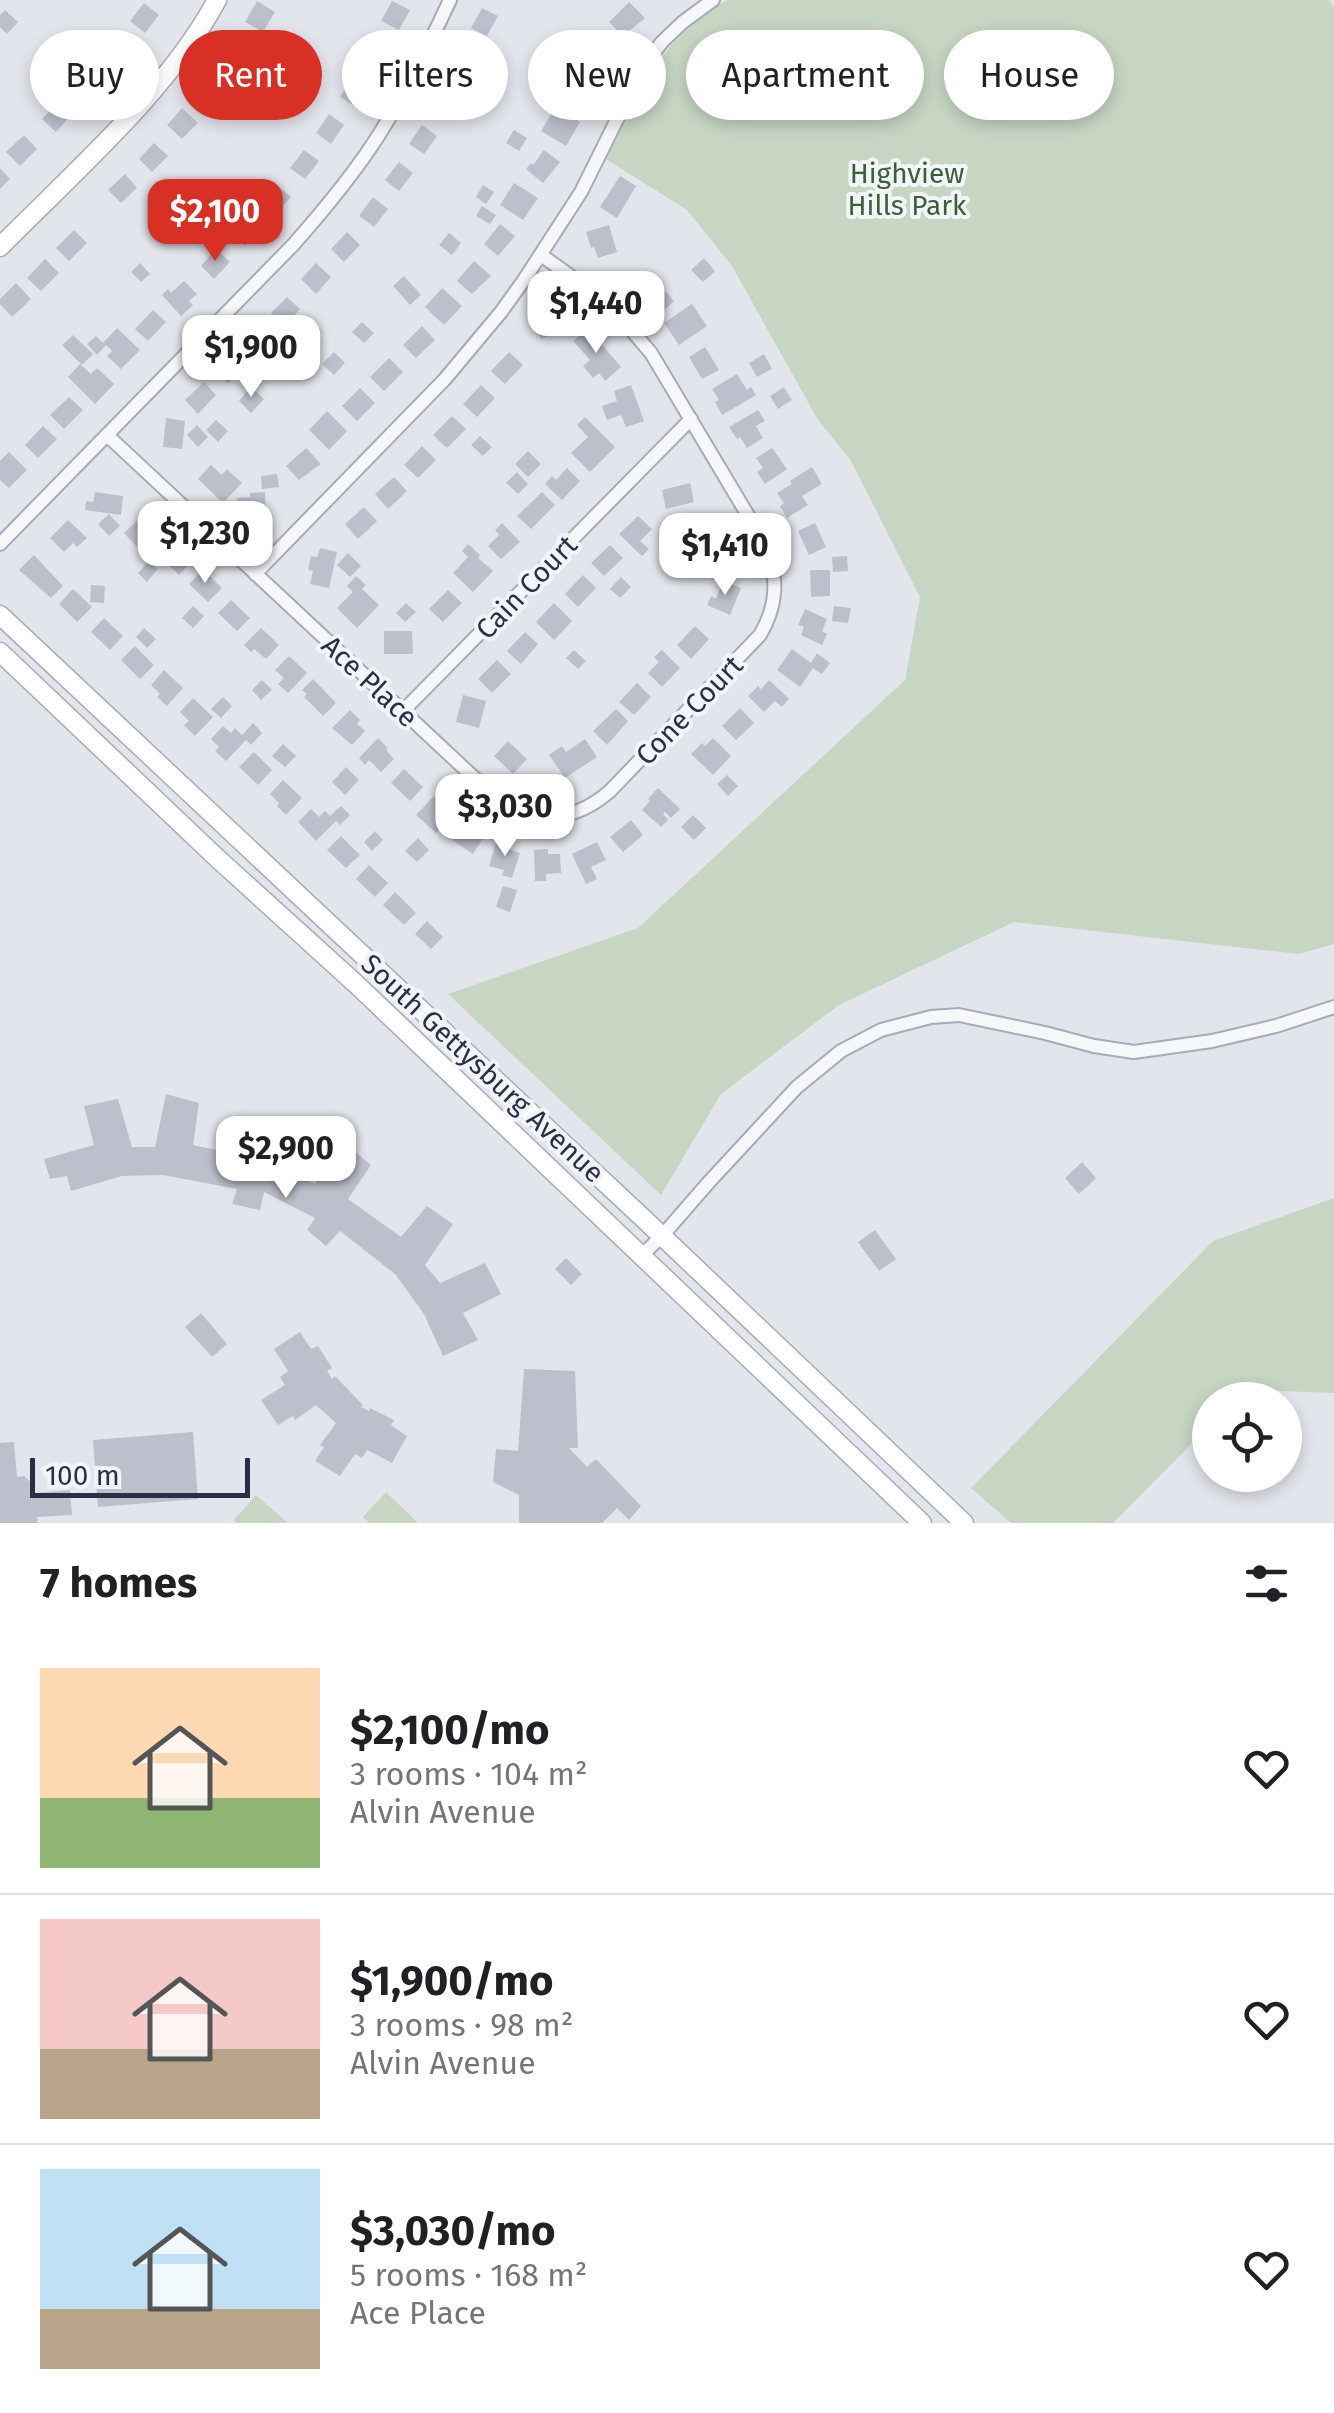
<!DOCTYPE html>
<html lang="en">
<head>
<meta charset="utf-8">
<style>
	body { margin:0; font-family:"Fira Sans",sans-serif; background:#f2f2f2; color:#202124; height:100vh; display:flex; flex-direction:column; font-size:38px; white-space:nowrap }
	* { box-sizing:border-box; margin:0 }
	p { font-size:32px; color:#757577 }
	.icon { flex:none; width:55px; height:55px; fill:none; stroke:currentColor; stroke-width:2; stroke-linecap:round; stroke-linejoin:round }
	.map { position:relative; height:1523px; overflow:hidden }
	.side { display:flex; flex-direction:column; background:#fff; flex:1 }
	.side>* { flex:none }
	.top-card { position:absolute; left:30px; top:30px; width:1275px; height:90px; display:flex; gap:20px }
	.buttons { position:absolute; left:1192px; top:1382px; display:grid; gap:20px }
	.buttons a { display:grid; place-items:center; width:110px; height:110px; border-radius:50%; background:#fff; box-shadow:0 5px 15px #0003; font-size:50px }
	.scale { position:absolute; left:30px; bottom:25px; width:220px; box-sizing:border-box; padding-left:10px; border:5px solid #293045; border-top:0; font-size:28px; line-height:35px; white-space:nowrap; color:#293045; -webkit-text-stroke:8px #f3f4f9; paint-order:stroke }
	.price { position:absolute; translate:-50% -85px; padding:0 22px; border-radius:20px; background:#fff; color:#222; font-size:32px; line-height:65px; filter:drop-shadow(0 2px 5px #0008) }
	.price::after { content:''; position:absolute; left:50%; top:60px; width:30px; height:22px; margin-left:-15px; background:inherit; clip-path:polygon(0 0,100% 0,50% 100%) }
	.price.on { background:#d93025; color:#fff }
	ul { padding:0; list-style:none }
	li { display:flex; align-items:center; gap:30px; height:250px; padding:0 40px }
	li+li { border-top:2px solid #e0e0e0 }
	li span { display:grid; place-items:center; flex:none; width:280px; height:200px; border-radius:0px; color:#555 }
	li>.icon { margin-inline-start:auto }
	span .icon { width:120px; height:120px; fill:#fffc; stroke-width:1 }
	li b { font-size:42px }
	h2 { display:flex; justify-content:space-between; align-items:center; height:120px; padding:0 40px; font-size:42px }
	.chip { padding:0 35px; border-radius:45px; background:#fff; box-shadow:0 5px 15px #0003; font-size:35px; line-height:90px }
	.chip.on { background:#d93025; color:#fff }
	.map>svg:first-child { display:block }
</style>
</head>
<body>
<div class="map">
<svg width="1334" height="1523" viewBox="0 0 1334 1523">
	<rect width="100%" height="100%" fill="#e3e5ec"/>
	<g fill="#c6d6c3">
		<path d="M 727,0 L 1329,0 L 1334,7 L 1334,944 L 1299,954 L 1014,922 L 839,1005 L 721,1094 L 661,1195 L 448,994 L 638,928 L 905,680 L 920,597 L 850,459 L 818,420 L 732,266 L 687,210 L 606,159 C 639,91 658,41 727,0 Z"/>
		<polygon points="1334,1198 1334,1393 1244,1390 1234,1400 1210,1400 1210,1425 1113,1523 1011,1523 971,1488 1213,1241"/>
		<polygon points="386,1492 418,1523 369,1523 363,1517"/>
		<polygon points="256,1495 288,1523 237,1523 234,1520"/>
	</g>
	<g fill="#bdc0cc">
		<polygon points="257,1 275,12 263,32 245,22"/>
		<polygon points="392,1 410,10 399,30 381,21"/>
		<polygon points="629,2 645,18 623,36 609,22"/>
		<polygon points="144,3 159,15 145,33 130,21"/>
		<polygon points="482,8 498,16 487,36 471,28"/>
		<polygon points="5,10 18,22 7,34 0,27 0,15"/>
		<polygon points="601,36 617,47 602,69 586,58"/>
		<polygon points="119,38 132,50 116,67 103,55"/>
		<polygon points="374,39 390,48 378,68 362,59"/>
		<polygon points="236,41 251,51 238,70 223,60"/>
		<polygon points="462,48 479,56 469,76 452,68"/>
		<polygon points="88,72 102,84 86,101 73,88"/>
		<polygon points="208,75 226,87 212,106 195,93"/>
		<polygon points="580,75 597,84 585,107 568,98"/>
		<polygon points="352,77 368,87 356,107 340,97"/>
		<polygon points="443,87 459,96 448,116 432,107"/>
		<polygon points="58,102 71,115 56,132 42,119"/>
		<polygon points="182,108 198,123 182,139 167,125"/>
		<polygon points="555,108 580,122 566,146 541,131"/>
		<polygon points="329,114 344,125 331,144 316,133"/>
		<polygon points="422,125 437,136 424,154 409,144"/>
		<polygon points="514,130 527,138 519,151 506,143"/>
		<polygon points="24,135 37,149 20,166 6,152"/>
		<polygon points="154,143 168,156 152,172 139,159"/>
		<polygon points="304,150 319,161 305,179 290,168"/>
		<polygon points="544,150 560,162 543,183 526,169 531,163 533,165"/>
		<polygon points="399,162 413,173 399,191 385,180"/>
		<polygon points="0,168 10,179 0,189"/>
		<polygon points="125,174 137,188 121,203 108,190"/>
		<polygon points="620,176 636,186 617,218 600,207"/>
		<polygon points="514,183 538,198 523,220 500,205"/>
		<polygon points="277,185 291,197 275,214 261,201"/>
		<polygon points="483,185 494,192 486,204 476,197"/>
		<polygon points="373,197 388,209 374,227 359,216"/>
		<polygon points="482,206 496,215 490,224 476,216"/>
		<polygon points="247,217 260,230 245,246 232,233"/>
		<polygon points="500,224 515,236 498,256 484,244"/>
		<polygon points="609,225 617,252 598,258 594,247 591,248 586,232"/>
		<polygon points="74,230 87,243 69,261 56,248"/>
		<polygon points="347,232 360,245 344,262 331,249"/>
		<polygon points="449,233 461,243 452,255 439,245"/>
		<polygon points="216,249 230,262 214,279 201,266"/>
		<polygon points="704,258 715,271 703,282 691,270"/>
		<polygon points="45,259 59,273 41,291 27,278"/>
		<polygon points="474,261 491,276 472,294 457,281"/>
		<polygon points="140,263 150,274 141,282 131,272"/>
		<polygon points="316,263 331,277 316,294 301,279"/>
		<polygon points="404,276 421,295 410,305 393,286"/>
		<polygon points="184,281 197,294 189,301 193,305 181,316 162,295 168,289 171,293"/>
		<polygon points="656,281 674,301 660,314 642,294"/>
		<polygon points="16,283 31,299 12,317 0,304 0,299"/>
		<polygon points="442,288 462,306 444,325 425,307"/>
		<polygon points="287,297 300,309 284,326 271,313"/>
		<polygon points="692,304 707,326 679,345 664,323"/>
		<polygon points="153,310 166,322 148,341 135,329"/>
		<polygon points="560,310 567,328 541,339 534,321"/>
		<polygon points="362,322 374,333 364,343 352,332"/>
		<polygon points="422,326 435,340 416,358 403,345"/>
		<polygon points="117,328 140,350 121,369 107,356 112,351 106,345 97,355 87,344 96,336 103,343"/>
		<polygon points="257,328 270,341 254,357 241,344"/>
		<polygon points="588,328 621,367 605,381 599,373 593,378 583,366 590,360 573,341"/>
		<polygon points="73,335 93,354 82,365 62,345"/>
		<polygon points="705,347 719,370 702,379 689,357"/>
		<polygon points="231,349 255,372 244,383 236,375 228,383 213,368"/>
		<polygon points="334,352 345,363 334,375 322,364"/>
		<polygon points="509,352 523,365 505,384 491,371"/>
		<polygon points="764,354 772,369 757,377 749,363"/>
		<polygon points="389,358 403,372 384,391 370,377"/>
		<polygon points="80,364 91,374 97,368 114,384 95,404 68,377"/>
		<polygon points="737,374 747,390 751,387 756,395 722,415 715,402 719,400 712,389"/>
		<polygon points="204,382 216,395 198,414 185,400"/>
		<polygon points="481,385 495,398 477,417 463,404"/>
		<polygon points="631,385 644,421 626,427 621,415 607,420 602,406 617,401 614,391"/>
		<polygon points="251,387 264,399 251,413 239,401"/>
		<polygon points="784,387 792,400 778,409 770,396"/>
		<polygon points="360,388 375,403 357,421 342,406"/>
		<polygon points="69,397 83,410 64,429 50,415"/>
		<polygon points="758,410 765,421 756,426 763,438 747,448 740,437 737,439 729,427"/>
		<polygon points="327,411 347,431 329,450 309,430"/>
		<polygon points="452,416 466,429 447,448 433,435"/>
		<polygon points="585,417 615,447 590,472 571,453 588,437 577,425"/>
		<polygon points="166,418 185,421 182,449 163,447"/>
		<polygon points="216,420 228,431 218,442 206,430"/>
		<polygon points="197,425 208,437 198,447 187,435"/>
		<polygon points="43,426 57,439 38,458 25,445"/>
		<polygon points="480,436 492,447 483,456 471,445"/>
		<polygon points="422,446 436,460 418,478 404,465"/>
		<polygon points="306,448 321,464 299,480 286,466"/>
		<polygon points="772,448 787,469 765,484 757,472 763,468 756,458"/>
		<polygon points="528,451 541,464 528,477 515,464"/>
		<polygon points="9,452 27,470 9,488 0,480 0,461"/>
		<polygon points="211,465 222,475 227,469 242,483 223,503 198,479"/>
		<polygon points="812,467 822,484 802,496 808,505 787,518 780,506 784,503 777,493 792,484 790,481"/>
		<polygon points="567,468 580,481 562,500 545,484 552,476 556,480"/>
		<polygon points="517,472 528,484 518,494 506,483"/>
		<polygon points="277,474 279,487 262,489 261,476"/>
		<polygon points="394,477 407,491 388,509 375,494"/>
		<polygon points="690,483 694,502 666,509 662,490"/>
		<polygon points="95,492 123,496 121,515 85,510 86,501 93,502"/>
		<polygon points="265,492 266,515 238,517 237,498 250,497 250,493"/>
		<polygon points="542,492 555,505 531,529 517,516"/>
		<polygon points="364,507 377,521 358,539 345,524"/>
		<polygon points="109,514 120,526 109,536 98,524"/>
		<polygon points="144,514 163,534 143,553 124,533"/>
		<polygon points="638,516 652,529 640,541 649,549 642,556 619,534"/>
		<polygon points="68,520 87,538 77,547 73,543 64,552 50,538"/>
		<polygon points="502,523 520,542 501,559 488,546 499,535 495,530"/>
		<polygon points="713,523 726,546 709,556 702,542 695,547 689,537"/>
		<polygon points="815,523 826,547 809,555 798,531"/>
		<polygon points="173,543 192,561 179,575 160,557"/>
		<polygon points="468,544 480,555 478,558 493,571 473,592 453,573 468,557 462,551"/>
		<polygon points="610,545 623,558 604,576 591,563"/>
		<polygon points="320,548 337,552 329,588 310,584 313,571 308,570 311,556 317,557"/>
		<polygon points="348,553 361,566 350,577 337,565"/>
		<polygon points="34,555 63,586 51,598 19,570"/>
		<polygon points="847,556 848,571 833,572 832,557"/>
		<polygon points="149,561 158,569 147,582 138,573"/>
		<polygon points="203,570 222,588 208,602 189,584"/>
		<polygon points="810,570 830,570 830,596 811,597"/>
		<polygon points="583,575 596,588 578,607 565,594"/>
		<polygon points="356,576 366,585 362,589 379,605 357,628 337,608 353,592 347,586"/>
		<polygon points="621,577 631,587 620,598 610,589"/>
		<polygon points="723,581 741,588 730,615 707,605 711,596 716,599"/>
		<polygon points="91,585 105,586 104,603 90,602"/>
		<polygon points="73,589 92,607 77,622 59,604"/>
		<polygon points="448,590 462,603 443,622 429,609"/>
		<polygon points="231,600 250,618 237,631 218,613"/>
		<polygon points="406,603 416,612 405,622 396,613"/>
		<polygon points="554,603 572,621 554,640 536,622"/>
		<polygon points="193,606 204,616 193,628 182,618"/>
		<polygon points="834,606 851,608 848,623 832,621"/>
		<polygon points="805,609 827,619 822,631 827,634 822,645 801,635 804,627 798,625"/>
		<polygon points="104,618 123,636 110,650 91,632"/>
		<polygon points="695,626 709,639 691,659 677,645"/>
		<polygon points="144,628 156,639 147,648 136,637"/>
		<polygon points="261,628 279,645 266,659 254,649 251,652 244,645"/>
		<polygon points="384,631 412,631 413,654 384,654"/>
		<polygon points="525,632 538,644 521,664 507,651"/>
		<polygon points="135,646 154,665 140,679 121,660"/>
		<polygon points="792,649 811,663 817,653 830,663 822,674 813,668 800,687 777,670"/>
		<polygon points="574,650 586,661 578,669 566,658"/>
		<polygon points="662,650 680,668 662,687 648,673 659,662 654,657"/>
		<polygon points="289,656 307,673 288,693 278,684 284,678 275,670"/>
		<polygon points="497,660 511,674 492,693 478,679"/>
		<polygon points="164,670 183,688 167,706 157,697 160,694 151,685"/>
		<polygon points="313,679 336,703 323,716 304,697 307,694 302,690"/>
		<polygon points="262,680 272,690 261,700 252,690"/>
		<polygon points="769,680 789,699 782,707 775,701 764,712 748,696 758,686 761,689"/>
		<polygon points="637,683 651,697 634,715 619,702"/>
		<polygon points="463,695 486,701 479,728 456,722"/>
		<polygon points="223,697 232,706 221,718 211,709"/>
		<polygon points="193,698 213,717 195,736 184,725 189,721 180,712"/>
		<polygon points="740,708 754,723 736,740 722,726"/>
		<polygon points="616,709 628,721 607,745 593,731"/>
		<polygon points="350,710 360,720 357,724 365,731 352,745 332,728"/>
		<polygon points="253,723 262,733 251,745 246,740 226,761 215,751 219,747 211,739 223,726 231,733 235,728 242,735"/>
		<polygon points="378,738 388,748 386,750 394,759 381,772 369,760 365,765 359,758"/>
		<polygon points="713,738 731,756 713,775 691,754 702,743 705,746"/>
		<polygon points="585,739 597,757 565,778 549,755 562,746 566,752"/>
		<polygon points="508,741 527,759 513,774 494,756"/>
		<polygon points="283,744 296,756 285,767 272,756"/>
		<polygon points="254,752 272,770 258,785 239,767"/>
		<polygon points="346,767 359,780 345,795 332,782"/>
		<polygon points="404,769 423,787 410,801 391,783"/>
		<polygon points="727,775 738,786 728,796 717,784"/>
		<polygon points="283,780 302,798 286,815 277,806 279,803 270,794"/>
		<polygon points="658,788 680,809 671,818 665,812 663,814 668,820 661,827 642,810 650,801 648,799"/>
		<polygon points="434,796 454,814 436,833 416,815"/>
		<polygon points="341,806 350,815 340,825 336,821 316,841 298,822 311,809 319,817 325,811 330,816"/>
		<polygon points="693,815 706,828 694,840 681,827"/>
		<polygon points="631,820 643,835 623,852 610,837"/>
		<polygon points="462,824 483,838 473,854 452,840"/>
		<polygon points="375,831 383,840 372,851 364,842"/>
		<polygon points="341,836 360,855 346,868 327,850"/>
		<polygon points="418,838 429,850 417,862 405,851"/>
		<polygon points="497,840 509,844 508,849 520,853 512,878 502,875 504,870 489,866"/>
		<polygon points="597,842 606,860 591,867 597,879 586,884 572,854"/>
		<polygon points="548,849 548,854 560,854 561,873 546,874 546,881 535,881 534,850"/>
		<polygon points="369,865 388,883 375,897 356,879"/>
		<polygon points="503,886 517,890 510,912 496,907"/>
		<polygon points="395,892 416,913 404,925 383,905"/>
		<polygon points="427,921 443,937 431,949 415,934"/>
		<polygon points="166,1094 199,1103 193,1145 257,1159 268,1117 300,1125 292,1174 315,1184 344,1143 371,1165 348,1199 401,1237 427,1206 453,1224 425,1265 440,1283 485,1263 501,1294 463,1313 478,1340 443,1356 424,1314 395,1274 340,1231 326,1246 307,1230 315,1218 264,1192 260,1210 232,1204 237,1189 163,1175 122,1176 71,1191 67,1176 50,1179 44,1159 94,1145 84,1106 118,1099 132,1147 155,1147"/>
		<polygon points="1082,1162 1096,1178 1079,1194 1065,1178"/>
		<polygon points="875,1230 896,1259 879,1271 858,1242"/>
		<polygon points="566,1258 582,1274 571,1285 555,1269"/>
		<polygon points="201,1313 227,1344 212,1357 185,1327"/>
		<polygon points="300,1332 311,1349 318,1346 332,1368 327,1371 332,1379 335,1376 363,1405 361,1407 369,1411 370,1408 394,1420 391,1425 407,1436 392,1463 367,1450 362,1458 355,1454 340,1476 315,1461 324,1447 320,1445 336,1423 316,1405 295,1420 293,1416 278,1425 261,1400 285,1385 280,1377 288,1371 274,1349"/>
		<polygon points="524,1369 575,1371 578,1448 569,1448 587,1467 596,1459 641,1506 629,1520 617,1508 602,1523 519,1523 519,1495 493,1482 496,1449 518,1451"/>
		<polygon points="193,1432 198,1499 98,1507 93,1440"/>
		<polygon points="14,1442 17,1477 24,1476 34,1485 35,1493 70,1490 72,1515 37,1517 38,1523 0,1523 0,1443"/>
	</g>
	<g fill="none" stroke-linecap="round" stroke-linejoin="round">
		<g stroke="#a7abb7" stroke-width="16">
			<g id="street">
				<path d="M 108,436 L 498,800 C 535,827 577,820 610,791 L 760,635 C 777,606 778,581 768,549 L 651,353 L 623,320 L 593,292 L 541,255"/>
				<path d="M 0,544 L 293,245 C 324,210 355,173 380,133 C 407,90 429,45 450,0"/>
				<polyline points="255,574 445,379 501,312 524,280 581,192 644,65 662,42 683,22 713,0"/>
				<polyline points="403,711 691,419"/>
				<polyline points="642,1255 662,1236 709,1182 797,1087 841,1051 881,1030 931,1017 959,1015 1045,1033 1094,1046 1134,1052 1212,1041 1276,1026 1334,1007"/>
			</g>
		</g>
		<g stroke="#a7abb7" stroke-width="21">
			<g id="secondary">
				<path d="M 0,247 C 73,173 167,92 217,0"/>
				<polyline points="0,615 662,1236 964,1523"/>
				<polyline points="0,652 217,858 356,984 922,1523"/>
			</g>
		</g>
		<use href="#street" stroke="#f6f7f9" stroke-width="12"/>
		<use href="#secondary" stroke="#fff" stroke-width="18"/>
	</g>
	<g text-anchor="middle" stroke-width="8" stroke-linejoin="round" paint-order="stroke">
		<g font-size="28" fill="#396136" stroke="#f3f4f9">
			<text x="907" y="183">Highview<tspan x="907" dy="32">Hills Park</tspan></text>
		</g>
		<g font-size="28" fill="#293045" stroke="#f3f4f9">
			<text transform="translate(526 587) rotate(-46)" y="10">Cain Court</text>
			<text transform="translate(370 681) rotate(43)" y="10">Ace Place</text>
			<text transform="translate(689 710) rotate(-46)" y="10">Cone Court</text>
			<text transform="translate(483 1068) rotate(43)" y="10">South Gettysburg Avenue</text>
		</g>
	</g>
</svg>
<div class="buttons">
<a><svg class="icon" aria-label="locate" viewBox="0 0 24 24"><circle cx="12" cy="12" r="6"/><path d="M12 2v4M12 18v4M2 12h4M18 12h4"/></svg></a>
</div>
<div class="scale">100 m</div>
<b class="price on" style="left:215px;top:264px">$2,100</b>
<b class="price" style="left:596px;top:356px">$1,440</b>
<b class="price" style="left:251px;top:400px">$1,900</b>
<b class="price" style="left:205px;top:586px">$1,230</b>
<b class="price" style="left:725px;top:598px">$1,410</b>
<b class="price" style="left:505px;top:859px">$3,030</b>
<b class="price" style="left:286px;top:1201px">$2,900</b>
<div class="top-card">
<a class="chip">Buy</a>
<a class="chip on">Rent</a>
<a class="chip">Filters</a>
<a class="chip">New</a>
<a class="chip">Apartment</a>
<a class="chip">House</a>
</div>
</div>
<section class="side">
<h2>7 homes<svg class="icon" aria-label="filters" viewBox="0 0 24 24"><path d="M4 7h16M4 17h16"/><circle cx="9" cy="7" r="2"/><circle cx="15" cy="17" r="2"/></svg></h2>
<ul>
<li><span style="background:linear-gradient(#ffd9b3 65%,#8fb573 0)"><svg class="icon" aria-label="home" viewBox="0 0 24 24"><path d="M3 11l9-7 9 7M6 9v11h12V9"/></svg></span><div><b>$2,100/mo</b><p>3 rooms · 104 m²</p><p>Alvin Avenue</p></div><svg class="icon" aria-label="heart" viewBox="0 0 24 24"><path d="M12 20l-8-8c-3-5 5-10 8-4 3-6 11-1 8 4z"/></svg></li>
<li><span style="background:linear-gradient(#f6c9c9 65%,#b9a48a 0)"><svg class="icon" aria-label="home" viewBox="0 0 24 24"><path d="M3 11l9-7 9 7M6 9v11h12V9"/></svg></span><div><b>$1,900/mo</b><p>3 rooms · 98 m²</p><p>Alvin Avenue</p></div><svg class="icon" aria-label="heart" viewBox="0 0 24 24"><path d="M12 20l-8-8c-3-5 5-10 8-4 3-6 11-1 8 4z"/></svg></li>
<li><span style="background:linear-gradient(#bfe0f5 70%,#b9a48a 0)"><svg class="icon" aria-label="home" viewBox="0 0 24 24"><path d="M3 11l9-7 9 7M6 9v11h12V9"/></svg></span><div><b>$3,030/mo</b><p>5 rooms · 168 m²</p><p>Ace Place</p></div><svg class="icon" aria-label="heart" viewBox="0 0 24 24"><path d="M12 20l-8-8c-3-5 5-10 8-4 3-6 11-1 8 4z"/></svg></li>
</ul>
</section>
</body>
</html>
